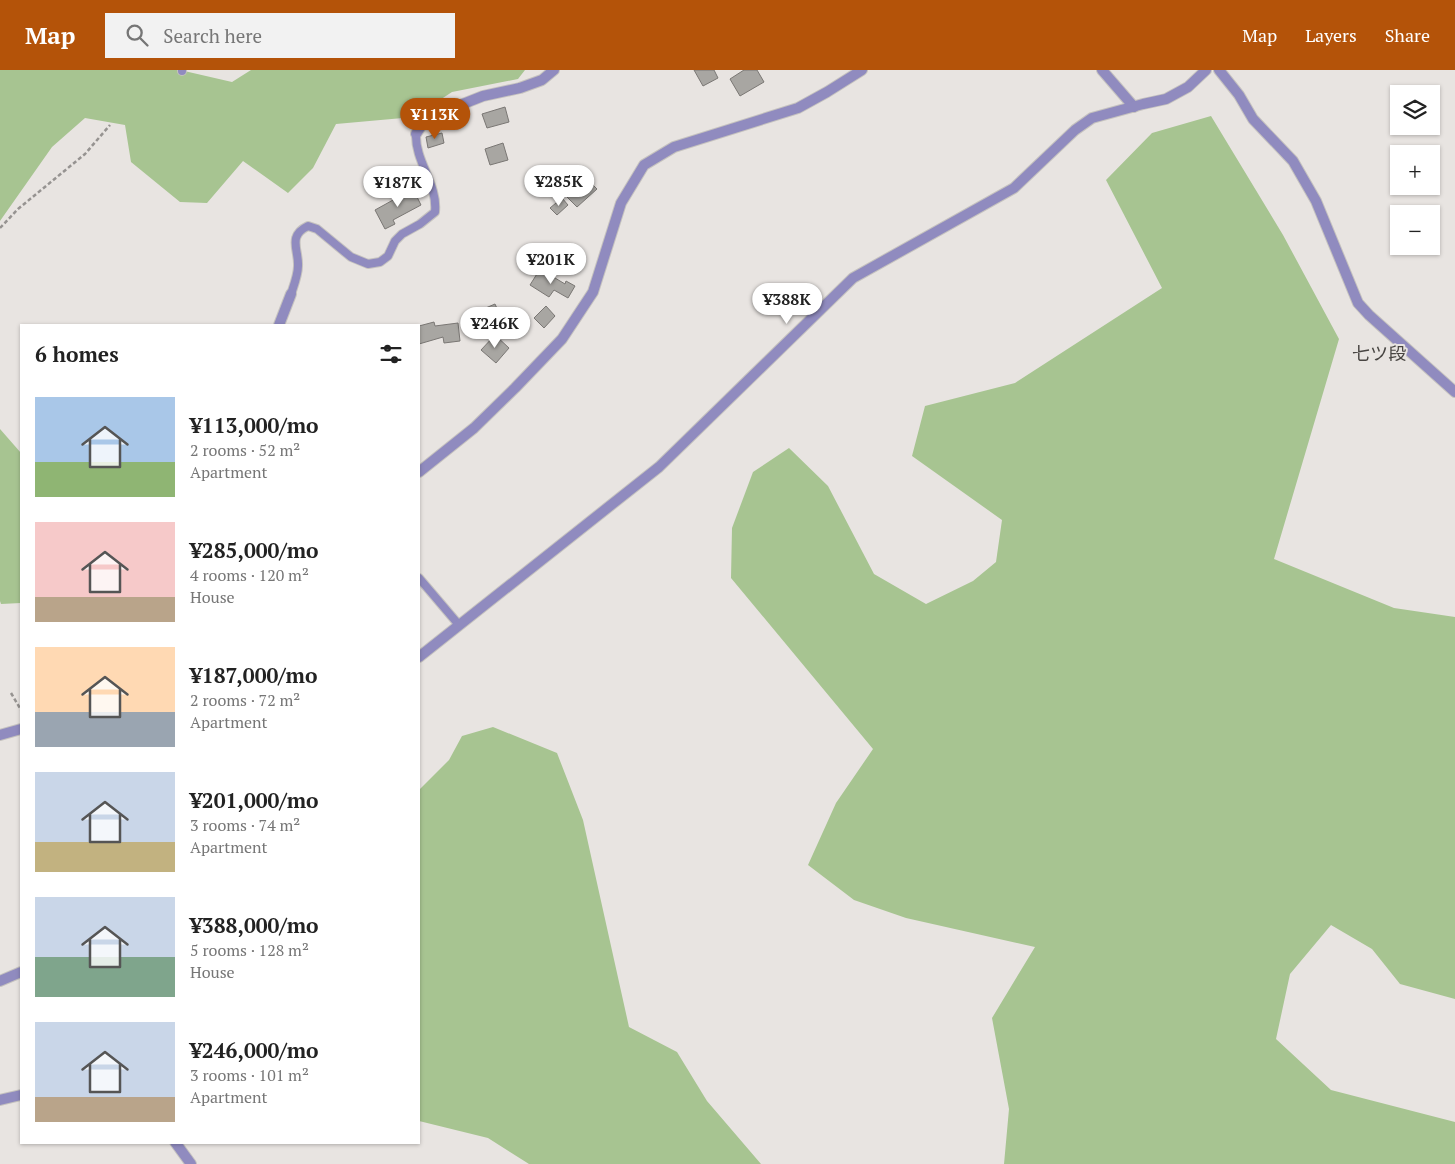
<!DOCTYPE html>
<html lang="en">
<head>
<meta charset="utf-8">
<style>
	body { margin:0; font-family:"PT Serif","Noto Sans JP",serif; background:#f2f2f2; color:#222; height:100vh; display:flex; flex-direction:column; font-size:19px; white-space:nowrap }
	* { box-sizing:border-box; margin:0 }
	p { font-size:16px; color:#767676 }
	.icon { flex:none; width:28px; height:28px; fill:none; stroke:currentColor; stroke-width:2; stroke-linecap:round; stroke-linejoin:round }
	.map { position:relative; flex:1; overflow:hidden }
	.panel { position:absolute; left:20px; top:254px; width:400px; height:820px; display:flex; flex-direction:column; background:#fff; border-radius:0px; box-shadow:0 1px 4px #0004 }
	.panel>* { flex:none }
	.tools { position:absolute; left:1390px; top:15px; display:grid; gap:10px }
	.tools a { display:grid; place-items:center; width:50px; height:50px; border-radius:0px; background:#fff; box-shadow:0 1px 4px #0004; font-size:25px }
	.price { position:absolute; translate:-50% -42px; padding:0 11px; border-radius:18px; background:#fff; color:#222; font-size:16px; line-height:32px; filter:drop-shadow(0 1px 2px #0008) }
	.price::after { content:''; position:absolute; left:50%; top:30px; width:15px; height:11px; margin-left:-8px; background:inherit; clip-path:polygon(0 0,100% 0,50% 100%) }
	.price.on { background:#b45309; color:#fff }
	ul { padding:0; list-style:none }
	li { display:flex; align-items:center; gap:15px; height:125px; padding:0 15px }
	li span { display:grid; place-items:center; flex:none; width:140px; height:100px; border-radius:0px; color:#555 }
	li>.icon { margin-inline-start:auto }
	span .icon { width:60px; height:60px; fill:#fffc; stroke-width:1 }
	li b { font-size:21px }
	h2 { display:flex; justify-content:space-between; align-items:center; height:60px; padding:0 15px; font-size:21px }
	header { display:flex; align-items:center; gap:30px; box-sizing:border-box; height:70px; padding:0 25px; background:#b45309; color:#fff }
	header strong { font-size:24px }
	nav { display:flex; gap:28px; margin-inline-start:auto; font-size:18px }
	.search { width:350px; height:45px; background:#f2f2f2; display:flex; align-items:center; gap:12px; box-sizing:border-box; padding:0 18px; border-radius:0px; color:#767676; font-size:19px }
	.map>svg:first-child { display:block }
</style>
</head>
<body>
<header>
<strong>Map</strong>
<div class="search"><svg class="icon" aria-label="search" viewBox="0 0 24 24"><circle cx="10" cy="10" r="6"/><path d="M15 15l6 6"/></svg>Search here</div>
<nav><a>Map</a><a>Layers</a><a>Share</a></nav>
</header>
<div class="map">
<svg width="1455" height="1094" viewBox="0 0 1455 1094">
	<rect width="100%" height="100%" fill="#e8e4e1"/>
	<g fill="#a7c491">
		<polygon points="0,0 180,0 232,12 251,0 525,0 518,9 452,22 414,47 336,54 313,98 288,123 243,91 207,133 180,132 131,92 125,55 85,48 52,77 0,151"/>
		<polygon points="1211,46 1283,165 1339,269 1274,489 1394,538 1455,547 1455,929 1400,914 1372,879 1331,855 1290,904 1276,969 1331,1020 1455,1052 1455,1094 1004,1094 1009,1039 992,948 1035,877 906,848 854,830 808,795 836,733 873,679 731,508 732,458 753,402 789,378 828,416 874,504 926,534 973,511 996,492 1002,450 912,386 925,336 1015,313 1162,218 1106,110 1152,63"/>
		<polygon points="0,359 21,383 21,533 1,534 0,531"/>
		<polygon points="493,657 557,683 583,750 629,957 677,982 707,1031 761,1094 529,1094 488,1068 419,1051 419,720 449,690 462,666"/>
	</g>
	<g fill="#a8a6a2" stroke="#7a7774">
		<polygon points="694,0 714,0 718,8 703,16"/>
		<polygon points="744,0 757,0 764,12 740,26 730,9"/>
		<polygon points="505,37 509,52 487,58 482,44"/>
		<polygon points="442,63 444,73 428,78 426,67"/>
		<polygon points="503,73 508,90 490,95 485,79"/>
		<polygon points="586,108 597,119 577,137 566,126"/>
		<polygon points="413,119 421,135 393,150 395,154 385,159 375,140"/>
		<polygon points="562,128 568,135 557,145 550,138"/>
		<polygon points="571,177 584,185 578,196 565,188"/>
		<polygon points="540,199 565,214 566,211 575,216 568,228 554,220 549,227 530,215"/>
		<polygon points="495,234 500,245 487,252 481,240"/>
		<polygon points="546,236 555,246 544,258 534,248"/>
		<polygon points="434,252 435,256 458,253 460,271 444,273 443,267 419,274 419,256"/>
		<polygon points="495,265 509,278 496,293 481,280"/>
	</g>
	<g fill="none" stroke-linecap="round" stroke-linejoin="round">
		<g stroke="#c5c2bf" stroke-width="10">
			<g id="lane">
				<polyline points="182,1 182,0"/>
				<path d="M 291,224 C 294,215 298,205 298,196 C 299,180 287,166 308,156 L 317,159 L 351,187 L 368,194 L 380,192 L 388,186 L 395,171 L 402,164 L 420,154 L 435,142 C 438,114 415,92 416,64"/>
				<polyline points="419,508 459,555"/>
			</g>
		</g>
		<g stroke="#c5c2bf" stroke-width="12">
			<g id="street">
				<polyline points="1102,0 1134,37"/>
				<polyline points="1219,0 1239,25 1253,49 1293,91 1316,131 1358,233 1369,245 1455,322"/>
				<polyline points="416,64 421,56 430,47 483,26 520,18 542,10 554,0"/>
				<polyline points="279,255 291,224"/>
				<polyline points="419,402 474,358 515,318 562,269 593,222 621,133 644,95 674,77 798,38 827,22 862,0"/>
				<polyline points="419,587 659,397 853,208 1014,118 1075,60 1092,48 1143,34 1166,29 1188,17 1206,0"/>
				<polyline points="0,665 21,659"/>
				<polyline points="0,911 21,902"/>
				<polyline points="0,1030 21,1025"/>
				<polyline points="175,1072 191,1094"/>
			</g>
		</g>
		<g stroke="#969391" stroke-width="2.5" stroke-dasharray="4 2.5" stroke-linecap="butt">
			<polyline points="0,158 18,139 85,84 110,55"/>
			<polyline points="11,623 21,640"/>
		</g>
		<use href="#lane" stroke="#908bbf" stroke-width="8"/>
		<use href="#street" stroke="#908bbf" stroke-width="10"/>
	</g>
	<g text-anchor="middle" stroke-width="4" stroke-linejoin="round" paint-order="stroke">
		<g font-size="18" fill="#484542" stroke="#e8e4e1">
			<text x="1379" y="290">七ツ段</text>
		</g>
	</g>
</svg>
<div class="tools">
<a><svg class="icon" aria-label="layers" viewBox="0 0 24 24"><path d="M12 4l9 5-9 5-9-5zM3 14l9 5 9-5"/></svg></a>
<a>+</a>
<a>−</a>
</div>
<b class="price on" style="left:435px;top:70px">¥113K</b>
<b class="price" style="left:559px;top:137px">¥285K</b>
<b class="price" style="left:398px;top:138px">¥187K</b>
<b class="price" style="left:551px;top:215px">¥201K</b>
<b class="price" style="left:787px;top:255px">¥388K</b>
<b class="price" style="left:495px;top:279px">¥246K</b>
<section class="panel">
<h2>6 homes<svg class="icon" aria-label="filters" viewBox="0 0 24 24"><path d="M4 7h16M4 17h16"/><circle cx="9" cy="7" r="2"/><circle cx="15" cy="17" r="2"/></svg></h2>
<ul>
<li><span style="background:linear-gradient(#a9c7e8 65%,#8fb573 0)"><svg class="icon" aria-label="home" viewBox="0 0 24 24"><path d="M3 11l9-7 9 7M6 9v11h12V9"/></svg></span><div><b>¥113,000/mo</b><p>2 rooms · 52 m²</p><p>Apartment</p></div></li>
<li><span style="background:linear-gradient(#f6c9c9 75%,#b9a48a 0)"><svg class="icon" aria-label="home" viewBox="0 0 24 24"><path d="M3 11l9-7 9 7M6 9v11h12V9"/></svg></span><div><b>¥285,000/mo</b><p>4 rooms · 120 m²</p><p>House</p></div></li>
<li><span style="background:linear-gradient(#ffd9b3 65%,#9aa5b1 0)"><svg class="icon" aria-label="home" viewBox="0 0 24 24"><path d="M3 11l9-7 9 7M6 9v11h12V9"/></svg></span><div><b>¥187,000/mo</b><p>2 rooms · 72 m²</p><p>Apartment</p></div></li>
<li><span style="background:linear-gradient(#c9d6e8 70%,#c2b280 0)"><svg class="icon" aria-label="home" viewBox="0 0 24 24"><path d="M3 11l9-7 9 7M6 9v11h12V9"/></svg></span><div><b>¥201,000/mo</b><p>3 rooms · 74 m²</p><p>Apartment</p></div></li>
<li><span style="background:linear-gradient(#c9d6e8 60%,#7fa58c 0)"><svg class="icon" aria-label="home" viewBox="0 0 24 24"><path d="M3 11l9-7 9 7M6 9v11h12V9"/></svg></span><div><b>¥388,000/mo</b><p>5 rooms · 128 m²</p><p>House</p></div></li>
<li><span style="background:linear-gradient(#c9d6e8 75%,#b9a48a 0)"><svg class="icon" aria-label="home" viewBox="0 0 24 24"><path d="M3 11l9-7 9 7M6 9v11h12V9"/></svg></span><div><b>¥246,000/mo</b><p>3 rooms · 101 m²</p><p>Apartment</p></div></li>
</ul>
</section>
</div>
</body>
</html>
